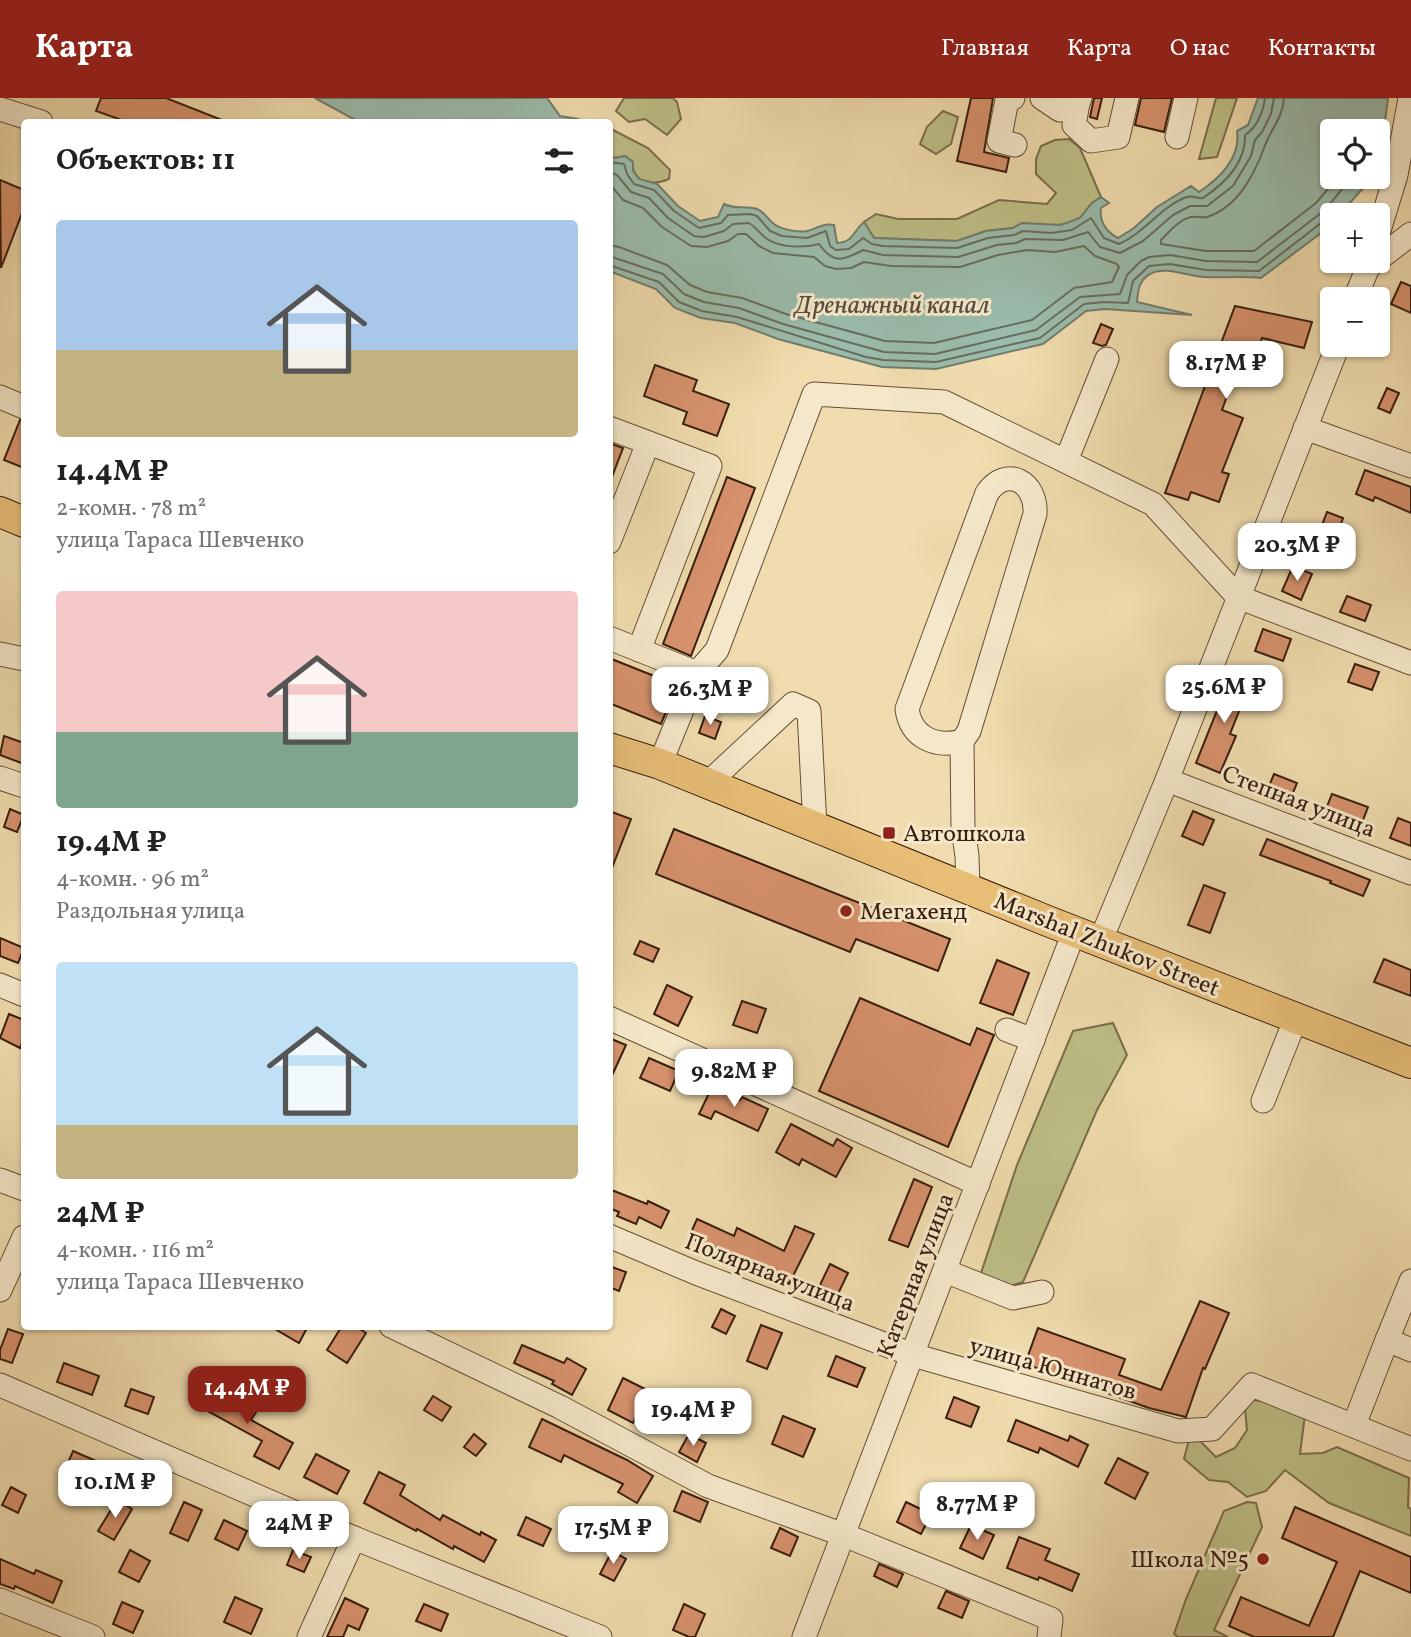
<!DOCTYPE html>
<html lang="ru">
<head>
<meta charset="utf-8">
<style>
	body { margin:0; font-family:Vollkorn,serif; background:#f6f6f6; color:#222; height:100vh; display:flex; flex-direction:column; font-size:26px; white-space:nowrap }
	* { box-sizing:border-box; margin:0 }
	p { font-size:23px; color:#767676 }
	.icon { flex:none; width:38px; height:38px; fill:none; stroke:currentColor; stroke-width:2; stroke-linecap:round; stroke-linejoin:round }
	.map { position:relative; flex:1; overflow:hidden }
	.panel { position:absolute; left:21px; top:21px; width:592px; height:1211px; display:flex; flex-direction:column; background:#fff; border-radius:7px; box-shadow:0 2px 5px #0004 }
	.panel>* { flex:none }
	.buttons { position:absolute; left:1320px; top:21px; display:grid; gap:14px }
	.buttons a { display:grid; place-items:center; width:70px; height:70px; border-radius:7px; background:#fff; box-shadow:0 2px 5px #0004; font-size:35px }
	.price { position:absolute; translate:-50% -60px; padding:0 16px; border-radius:14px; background:#fff; color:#222; font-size:23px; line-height:46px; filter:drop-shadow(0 2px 4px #0008) }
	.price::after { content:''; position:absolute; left:50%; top:42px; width:21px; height:16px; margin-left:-10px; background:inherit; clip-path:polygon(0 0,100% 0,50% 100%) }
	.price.active { background:#8f2418; color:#fff }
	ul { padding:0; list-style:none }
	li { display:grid; align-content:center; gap:14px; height:371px; padding:0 35px }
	li span { display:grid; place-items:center; height:217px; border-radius:7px; color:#555 }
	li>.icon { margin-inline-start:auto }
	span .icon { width:126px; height:126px; fill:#fffc; stroke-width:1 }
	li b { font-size:30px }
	h2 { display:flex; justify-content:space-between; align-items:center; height:84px; padding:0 35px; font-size:30px }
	header { display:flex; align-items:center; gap:42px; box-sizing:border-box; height:98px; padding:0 35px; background:#8f2418; color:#fff }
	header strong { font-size:33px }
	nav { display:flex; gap:38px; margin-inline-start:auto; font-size:24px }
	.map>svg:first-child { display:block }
</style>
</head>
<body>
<header>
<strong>Карта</strong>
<nav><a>Главная</a><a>Карта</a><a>О нас</a><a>Контакты</a></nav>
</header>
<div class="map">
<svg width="1411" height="1539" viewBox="0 0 1411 1539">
	<rect width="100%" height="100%" fill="#f0dcae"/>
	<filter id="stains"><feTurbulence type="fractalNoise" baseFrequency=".00286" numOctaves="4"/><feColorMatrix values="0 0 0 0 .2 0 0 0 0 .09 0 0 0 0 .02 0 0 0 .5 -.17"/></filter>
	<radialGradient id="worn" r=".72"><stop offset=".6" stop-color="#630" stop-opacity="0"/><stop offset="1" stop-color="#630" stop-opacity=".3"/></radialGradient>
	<g fill="#bebf87" stroke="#7b6e4a" stroke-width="2">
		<polygon points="624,0 673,0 677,4 681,21 667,37 645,21 629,24 616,13"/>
		<polygon points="1216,0 1237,0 1217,59 1199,61"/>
		<polygon points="943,13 958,19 951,46 936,56 920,46 927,29"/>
		<path d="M 609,30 L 648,50 L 670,72 L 669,81 C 652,88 633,86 632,63 L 625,58 L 615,60 L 609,56 Z"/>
		<polygon points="1069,41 1080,50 1101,99 1092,105 1080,120 1070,125 1052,128 1022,125 1013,130 986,133 957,143 874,140 864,124 876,116 898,121 957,121 999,102 1047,106 1056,95 1036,76 1036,61 1041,48 1055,42"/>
		<polygon points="1113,925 1127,957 1097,1012 1023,1184 1000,1191 981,1175 1017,1067 1073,933"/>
		<polygon points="1244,1301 1270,1304 1305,1317 1300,1356 1323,1355 1337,1349 1409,1380 1408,1409 1411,1411 1411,1438 1329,1405 1285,1372 1266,1393 1247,1399 1228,1384 1209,1382 1184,1361 1191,1334 1216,1359 1235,1350 1247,1332"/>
		<polygon points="1247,1404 1256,1405 1262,1429 1214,1532 1228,1539 1178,1539 1174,1536 1186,1501 1224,1413"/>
	</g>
	<g fill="#9abcac" stroke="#737d6d" stroke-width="2">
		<polygon points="315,0 547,0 560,18 578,21 584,24 359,24"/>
		<path d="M 1258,0 L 1388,0 L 1380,62 L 1377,69 L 1377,33 L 1332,33 L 1332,79 L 1373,79 L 1339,117 L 1332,117 L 1332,125 L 1325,132 L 1261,180 C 1242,178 1224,180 1205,179 C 1189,179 1165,167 1150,176 C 1139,182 1138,192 1137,204 L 1192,217 L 1105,211 L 1086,213 L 1043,246 L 936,271 L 882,269 L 778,241 L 735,225 L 701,220 L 675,210 L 656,191 L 609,173 L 609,56 L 615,60 L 625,58 L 633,64 L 633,73 L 639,81 L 657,86 L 678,108 L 700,123 L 718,119 L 724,106 C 735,112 745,107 757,111 C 765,114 767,121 774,126 C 780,131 798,135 807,133 C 817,131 821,125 834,127 L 837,145 C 854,144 853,133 864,124 L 874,140 L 957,143 L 986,133 L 1013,130 L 1022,125 L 1061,127 L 1080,120 L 1092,105 L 1101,99 L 1109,105 L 1101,110 C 1099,123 1106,134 1118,140 L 1134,130 L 1157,109 L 1191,88 L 1199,94 C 1220,80 1241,60 1237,33 L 1248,27 Z"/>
	</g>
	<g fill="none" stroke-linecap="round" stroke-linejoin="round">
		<g stroke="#696d5d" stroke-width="2">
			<path d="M 1284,0 C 1283,20 1270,32 1264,50 C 1254,77 1238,109 1207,119 C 1202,120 1196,118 1191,119 C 1180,121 1169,134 1161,142 L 1161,146 L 1206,153 L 1254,153 L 1316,105 L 1338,79"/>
			<path d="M 609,64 L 624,66 L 627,76 L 634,86 L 654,92 L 674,113 L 699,130 L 721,125 L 728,117 L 750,116 L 757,118 L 770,133 L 782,138 L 807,140 L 826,133 L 830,148 L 836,152 L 849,151 L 863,140 L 872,146 L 883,148 L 957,150 L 988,140 L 1014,137 L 1023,133 L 1051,135 L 1072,132 L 1091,120 L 1104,140 L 1119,146 C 1145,135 1161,108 1187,99 C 1193,97 1197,101 1203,100 C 1224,86 1246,65 1245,37 C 1257,29 1263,14 1265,0"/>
			<path d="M 609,74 L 617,77 L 631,94 L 649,100 L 668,120 L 694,138 L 704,139 L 724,133 L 733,126 L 749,125 C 756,129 760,136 767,141 C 781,150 804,150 819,146 C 833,166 843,163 863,152 L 883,157 L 958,159 L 997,147 L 1016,145 L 1025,141 L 1063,142 L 1088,134 L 1100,149 L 1120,155 L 1143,143 L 1173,117 L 1190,108 L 1207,108 L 1233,88 L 1251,58 L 1255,42 L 1262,34 L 1271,16 L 1274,0"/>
			<polyline points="609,85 623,102 643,110 662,129 691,148 707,149 728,143 738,136 746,136 759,148 773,155 814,159 825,168 836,171 851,170 864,164 891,168 960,169 998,157 1027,152 1055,154 1084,148 1095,158 1117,166 1119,169 1112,184 1074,190 1032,222 934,245 885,243 786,216 742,200 707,194 690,187 667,167 619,149 609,147"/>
			<polyline points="609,158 663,176 684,196 704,204 739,210 783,226 884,254 935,256 1036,232 1080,199 1120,196 1127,177 1141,163 1149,159 1170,157 1206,163 1257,164 1325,112 1352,79"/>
			<polyline points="609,167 659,184 679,204 702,213 737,219 866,259 883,262 936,264 1040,240 1084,206 1104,204 1128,205 1133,183 1149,168 1170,166 1206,172 1259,173 1325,122 1332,120"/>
		</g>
	</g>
	<g fill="#d7926d" stroke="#381e0e" stroke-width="2">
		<polygon points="101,0 166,0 227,24 127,24 96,13"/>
		<polygon points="971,0 993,0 984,54 1009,60 1006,74 957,63"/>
		<polygon points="1094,0 1102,0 1097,21 1090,19"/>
		<polygon points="1141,0 1172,0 1164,34 1135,27"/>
		<polygon points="0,82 24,92 24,110 1,170"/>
		<polygon points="1401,184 1411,188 1411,215 1391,206"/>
		<polygon points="1235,208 1312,224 1304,250 1262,240 1250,276 1237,271 1222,312 1243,320 1222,374 1229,376 1219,404 1191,394 1188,402 1165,395"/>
		<polygon points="1101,226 1113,231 1106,247 1102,248 1093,245"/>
		<polygon points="655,267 697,282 693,293 729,306 717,338 683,326 687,314 644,298"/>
		<polygon points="1387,290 1399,295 1390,315 1378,310"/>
		<polygon points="20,322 24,323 24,370 4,362"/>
		<polygon points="609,345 623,350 610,384 609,384"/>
		<polygon points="1365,372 1411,389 1411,415 1375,399 1373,403 1356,396"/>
		<polygon points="727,379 755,390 691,558 663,546"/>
		<polygon points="1327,414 1343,420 1333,449 1316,443"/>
		<polygon points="1293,468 1312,476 1301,502 1282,493"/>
		<polygon points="1347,498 1371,507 1365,523 1340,514"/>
		<polygon points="1263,531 1291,541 1283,563 1255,553"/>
		<polygon points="609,560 677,587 661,626 609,605"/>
		<polygon points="1355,566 1379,574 1372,592 1348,584"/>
		<polygon points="1232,575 1251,583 1230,636 1236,638 1220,675 1196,665"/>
		<polygon points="705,618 721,624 715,641 699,635"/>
		<polygon points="4,638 24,645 24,666 0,657"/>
		<polygon points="1274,676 1297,685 1290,702 1267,693"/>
		<polygon points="1332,696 1368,709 1360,730 1324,716"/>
		<polygon points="10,711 24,717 17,734 4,729"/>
		<polygon points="609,713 631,721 610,775 609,775"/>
		<polygon points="1193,713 1214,722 1203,747 1182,738"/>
		<polygon points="1398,720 1411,725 1411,748 1390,740"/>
		<polygon points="674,731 950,841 938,873 856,841 850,854 656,776"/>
		<polygon points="1267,741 1370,782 1363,798 1330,785 1331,783 1260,757"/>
		<polygon points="1204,787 1225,795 1210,835 1188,827"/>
		<polygon points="0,840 24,850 18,865 0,858"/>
		<polygon points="640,843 659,851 653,864 634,856"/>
		<polygon points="1384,861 1411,872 1411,898 1374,884"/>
		<polygon points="997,862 1029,875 1013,917 980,905"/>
		<polygon points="667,887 692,899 678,928 654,916"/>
		<polygon points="860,900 970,947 977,930 994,937 948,1049 819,993"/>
		<polygon points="742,903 766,911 757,935 733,927"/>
		<polygon points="9,916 24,922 24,940 20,950 0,940"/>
		<polygon points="609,940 626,947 609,984"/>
		<polygon points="649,960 679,973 670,993 640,980"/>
		<polygon points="712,989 740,1002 742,999 768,1011 758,1033 715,1013 711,1021 699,1016"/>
		<polygon points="791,1026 833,1048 837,1041 852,1050 836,1079 802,1061 799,1067 776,1054"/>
		<polygon points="914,1081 932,1089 908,1149 889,1142"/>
		<polygon points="609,1091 647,1106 648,1103 669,1113 661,1130 639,1119 636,1126 617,1118 619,1114 609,1110"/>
		<polygon points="697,1121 734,1138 737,1130 784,1153 795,1128 814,1136 789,1186 711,1147 709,1149 689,1139"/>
		<polygon points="830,1166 848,1175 838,1196 820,1187"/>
		<polygon points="609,1168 626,1174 619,1193 609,1189"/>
		<polygon points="1200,1203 1229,1215 1205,1271 1203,1270 1186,1319 1149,1310 1025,1266 1038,1230 1125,1261 1119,1277 1161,1292"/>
		<polygon points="721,1211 735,1218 726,1236 712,1229"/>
		<polygon points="761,1227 782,1235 767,1271 747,1263"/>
		<polygon points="270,1228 308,1228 299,1245"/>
		<polygon points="342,1228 355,1228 366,1235 347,1265 327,1252"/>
		<polygon points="8,1231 23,1236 12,1265 0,1261 0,1252"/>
		<polygon points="522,1247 564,1265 567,1260 586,1271 572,1297 552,1286 554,1283 514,1265"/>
		<polygon points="836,1258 865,1270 857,1289 828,1278"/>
		<polygon points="64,1265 99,1278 92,1297 57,1284"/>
		<polygon points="623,1280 649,1293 633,1325 608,1312"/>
		<polygon points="208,1287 256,1314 251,1322 293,1345 279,1371 254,1358 262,1343 197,1307"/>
		<polygon points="131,1291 154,1299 148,1316 125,1308"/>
		<polygon points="697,1296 716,1305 705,1324 687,1315"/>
		<polygon points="433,1298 451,1309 442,1323 424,1312"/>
		<polygon points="954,1299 979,1309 971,1329 946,1320"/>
		<polygon points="783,1318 815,1331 803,1359 772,1346"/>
		<polygon points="542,1321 627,1362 653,1378 637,1405 618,1394 623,1386 564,1357 561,1364 529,1349"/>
		<polygon points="1016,1322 1068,1343 1070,1338 1088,1347 1078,1369 1040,1350 1038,1355 1008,1343"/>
		<polygon points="474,1336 486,1346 476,1358 464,1349"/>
		<polygon points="689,1336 706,1345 697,1364 679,1354"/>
		<polygon points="73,1353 103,1366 92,1392 62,1379"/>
		<polygon points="316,1356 349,1373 337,1396 304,1379"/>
		<polygon points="1118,1360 1148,1375 1135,1401 1105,1385"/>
		<polygon points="379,1374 405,1387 400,1397 440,1422 443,1417 480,1437 481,1434 496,1442 484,1464 454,1448 453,1451 417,1431 416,1433 364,1405"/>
		<polygon points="11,1389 26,1397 18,1415 2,1407"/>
		<polygon points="682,1393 708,1404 700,1424 674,1413"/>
		<polygon points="117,1402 132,1411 114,1442 98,1433"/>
		<polygon points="184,1404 202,1412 188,1443 170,1435"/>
		<polygon points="906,1404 931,1416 921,1436 897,1424"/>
		<polygon points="1295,1409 1411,1459 1411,1495 1360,1473 1333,1539 1254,1539 1229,1528 1241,1499 1309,1528 1337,1464 1282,1440"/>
		<polygon points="526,1419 551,1431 543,1448 518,1437"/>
		<polygon points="224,1422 247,1433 238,1452 215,1441"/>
		<polygon points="971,1427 994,1437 983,1461 960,1450"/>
		<polygon points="780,1430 798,1439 790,1458 771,1450"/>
		<polygon points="1019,1439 1050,1451 1045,1462 1079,1476 1072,1493 1039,1479 1038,1482 1007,1470"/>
		<polygon points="130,1452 150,1463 139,1484 119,1474"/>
		<polygon points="293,1452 311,1459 304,1474 287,1467"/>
		<polygon points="612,1453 626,1461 614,1483 600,1476"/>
		<polygon points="0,1461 34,1476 36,1472 62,1483 53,1505 15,1488 14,1491 0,1486"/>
		<polygon points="879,1466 903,1476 897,1489 874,1478"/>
		<polygon points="946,1493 969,1503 962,1520 938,1510"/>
		<polygon points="235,1499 262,1511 251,1536 224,1524"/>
		<polygon points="345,1500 368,1511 359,1532 348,1527 343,1539 327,1539"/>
		<polygon points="122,1504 143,1513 133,1535 113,1526"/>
		<polygon points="424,1506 448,1516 441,1533 416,1523"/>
		<polygon points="684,1506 705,1516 695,1539 689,1539 673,1532"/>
	</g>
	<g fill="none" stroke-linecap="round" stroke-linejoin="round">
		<g stroke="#664e36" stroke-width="25">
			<g id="minor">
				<polyline points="1013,0 1007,2 999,43 1015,47"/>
				<polyline points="1042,0 1060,12 1078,5 1080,0"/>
				<polyline points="1078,5 1074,27 1091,43 1118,39 1127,0"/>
				<polyline points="0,11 41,24"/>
				<polyline points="1177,39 1186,0"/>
				<polyline points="1377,139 1396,77 1410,0"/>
				<polyline points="1377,162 1411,136"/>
				<polyline points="1355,201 1368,169 1376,163"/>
				<polyline points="0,299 24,309"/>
				<polyline points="609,330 710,368 639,552"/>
				<polyline points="1305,330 1411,368"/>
				<polyline points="1066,363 1107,261"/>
				<polyline points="609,444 648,345"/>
				<polyline points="609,540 697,575 660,666"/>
				<polyline points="0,556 24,561"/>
				<polyline points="697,575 717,552 814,296 944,304 1153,406 1238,499 1411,565"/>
				<path d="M 962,643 C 936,650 911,640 907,611 L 987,395 C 1007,367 1037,384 1035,416 L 969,633 L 962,643 L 963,730 L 967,758 L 968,791"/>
				<polyline points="0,680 24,688"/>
				<polyline points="1167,682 1411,775"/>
				<polyline points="707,686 793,606 809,613 815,729"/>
				<polyline points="1100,844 1167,682 1338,247"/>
				<polyline points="0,887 24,897"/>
				<polyline points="609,920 978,1086"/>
				<polyline points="1007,932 1033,942"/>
				<polyline points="1263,1003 1296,920"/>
				<polyline points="0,1082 24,1091"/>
				<polyline points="609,1138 696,1175 913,1257 1178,1333 1212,1331 1252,1287 1411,1351"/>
				<polyline points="945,1173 1013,1200 1042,1194"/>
				<polyline points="1411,1183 1387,1242 1411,1252"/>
				<polyline points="0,1192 24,1139"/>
				<polyline points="391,1228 560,1309 708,1388 844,1437 1051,1521 1049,1539"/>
				<polyline points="0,1287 354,1440 600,1539"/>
				<polyline points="1354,1327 1387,1242"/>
				<polyline points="0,1502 93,1539"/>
				<polyline points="309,1539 354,1440"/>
				<polyline points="804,1539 1074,834"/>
			</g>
		</g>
		<g stroke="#381e0e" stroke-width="32">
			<g id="major">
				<polyline points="0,414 24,424"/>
				<polyline points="609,650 660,666 1045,822 1411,965"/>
			</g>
		</g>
		<use href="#minor" stroke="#f5e8ca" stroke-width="23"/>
		<use href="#major" stroke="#e8be77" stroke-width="30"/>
	</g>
	<g fill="#8f2418" stroke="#f5e8ca" stroke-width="2.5">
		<rect x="882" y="728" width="14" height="14" rx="3.5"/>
		<circle cx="846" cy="813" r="7"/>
		<circle cx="1263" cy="1461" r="7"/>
	</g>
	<g text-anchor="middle" stroke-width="6" stroke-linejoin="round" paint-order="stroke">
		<g font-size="24" fill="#381e0e" stroke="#f5e8ca">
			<text transform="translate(1299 703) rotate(21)" y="8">Степная улица</text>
			<text transform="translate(1107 846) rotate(22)" y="8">Marshal Zhukov Street</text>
			<text transform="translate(770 1174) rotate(21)" y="8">Полярная улица</text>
			<text transform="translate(915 1177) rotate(-69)" y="8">Катерная улица</text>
			<text transform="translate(1053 1270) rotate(16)" y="8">улица Юннатов</text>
		</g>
		<g font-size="24" fill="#381e0e" stroke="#f5e8ca" text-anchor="start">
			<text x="903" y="743">Автошкола</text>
			<text x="860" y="821">Мегахенд</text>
			<text x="1249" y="1469" text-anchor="end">Школа №5</text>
		</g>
		<g font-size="26" font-style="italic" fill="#554d3d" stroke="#f5e8ca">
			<text x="892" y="215">Дренажный канал</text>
		</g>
	</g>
	<rect width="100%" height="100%" filter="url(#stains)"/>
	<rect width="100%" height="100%" fill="url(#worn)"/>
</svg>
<div class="buttons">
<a><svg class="icon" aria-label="locate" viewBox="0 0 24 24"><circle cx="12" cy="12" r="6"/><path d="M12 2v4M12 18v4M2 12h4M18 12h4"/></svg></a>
<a>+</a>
<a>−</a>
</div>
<b class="price" style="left:1226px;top:303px">8.17M ₽</b>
<b class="price" style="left:1297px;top:485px">20.3M ₽</b>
<b class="price" style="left:1224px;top:627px">25.6M ₽</b>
<b class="price" style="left:710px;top:629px">26.3M ₽</b>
<b class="price" style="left:734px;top:1011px">9.82M ₽</b>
<b class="price active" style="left:247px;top:1328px">14.4M ₽</b>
<b class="price" style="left:693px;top:1350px">19.4M ₽</b>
<b class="price" style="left:115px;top:1422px">10.1M ₽</b>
<b class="price" style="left:977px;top:1444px">8.77M ₽</b>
<b class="price" style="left:299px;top:1463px">24M ₽</b>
<b class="price" style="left:613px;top:1468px">17.5M ₽</b>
<section class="panel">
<h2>Объектов: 11<svg class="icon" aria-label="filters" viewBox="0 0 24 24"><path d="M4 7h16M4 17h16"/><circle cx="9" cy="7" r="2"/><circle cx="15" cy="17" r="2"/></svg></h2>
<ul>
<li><span style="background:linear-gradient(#a9c7e8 60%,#c2b280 0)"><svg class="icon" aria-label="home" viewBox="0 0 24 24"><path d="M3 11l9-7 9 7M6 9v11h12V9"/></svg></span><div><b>14.4M ₽</b><p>2-комн. · 78 m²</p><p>улица Тараса Шевченко</p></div></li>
<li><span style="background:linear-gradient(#f6c9c9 65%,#7fa58c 0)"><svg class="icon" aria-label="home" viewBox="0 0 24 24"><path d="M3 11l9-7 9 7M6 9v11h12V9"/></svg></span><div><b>19.4M ₽</b><p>4-комн. · 96 m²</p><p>Раздольная улица</p></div></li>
<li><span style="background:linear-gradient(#bfe0f5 75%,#c2b280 0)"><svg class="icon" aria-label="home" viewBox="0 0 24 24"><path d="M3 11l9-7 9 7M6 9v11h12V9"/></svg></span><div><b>24M ₽</b><p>4-комн. · 116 m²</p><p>улица Тараса Шевченко</p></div></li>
</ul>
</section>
</div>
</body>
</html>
